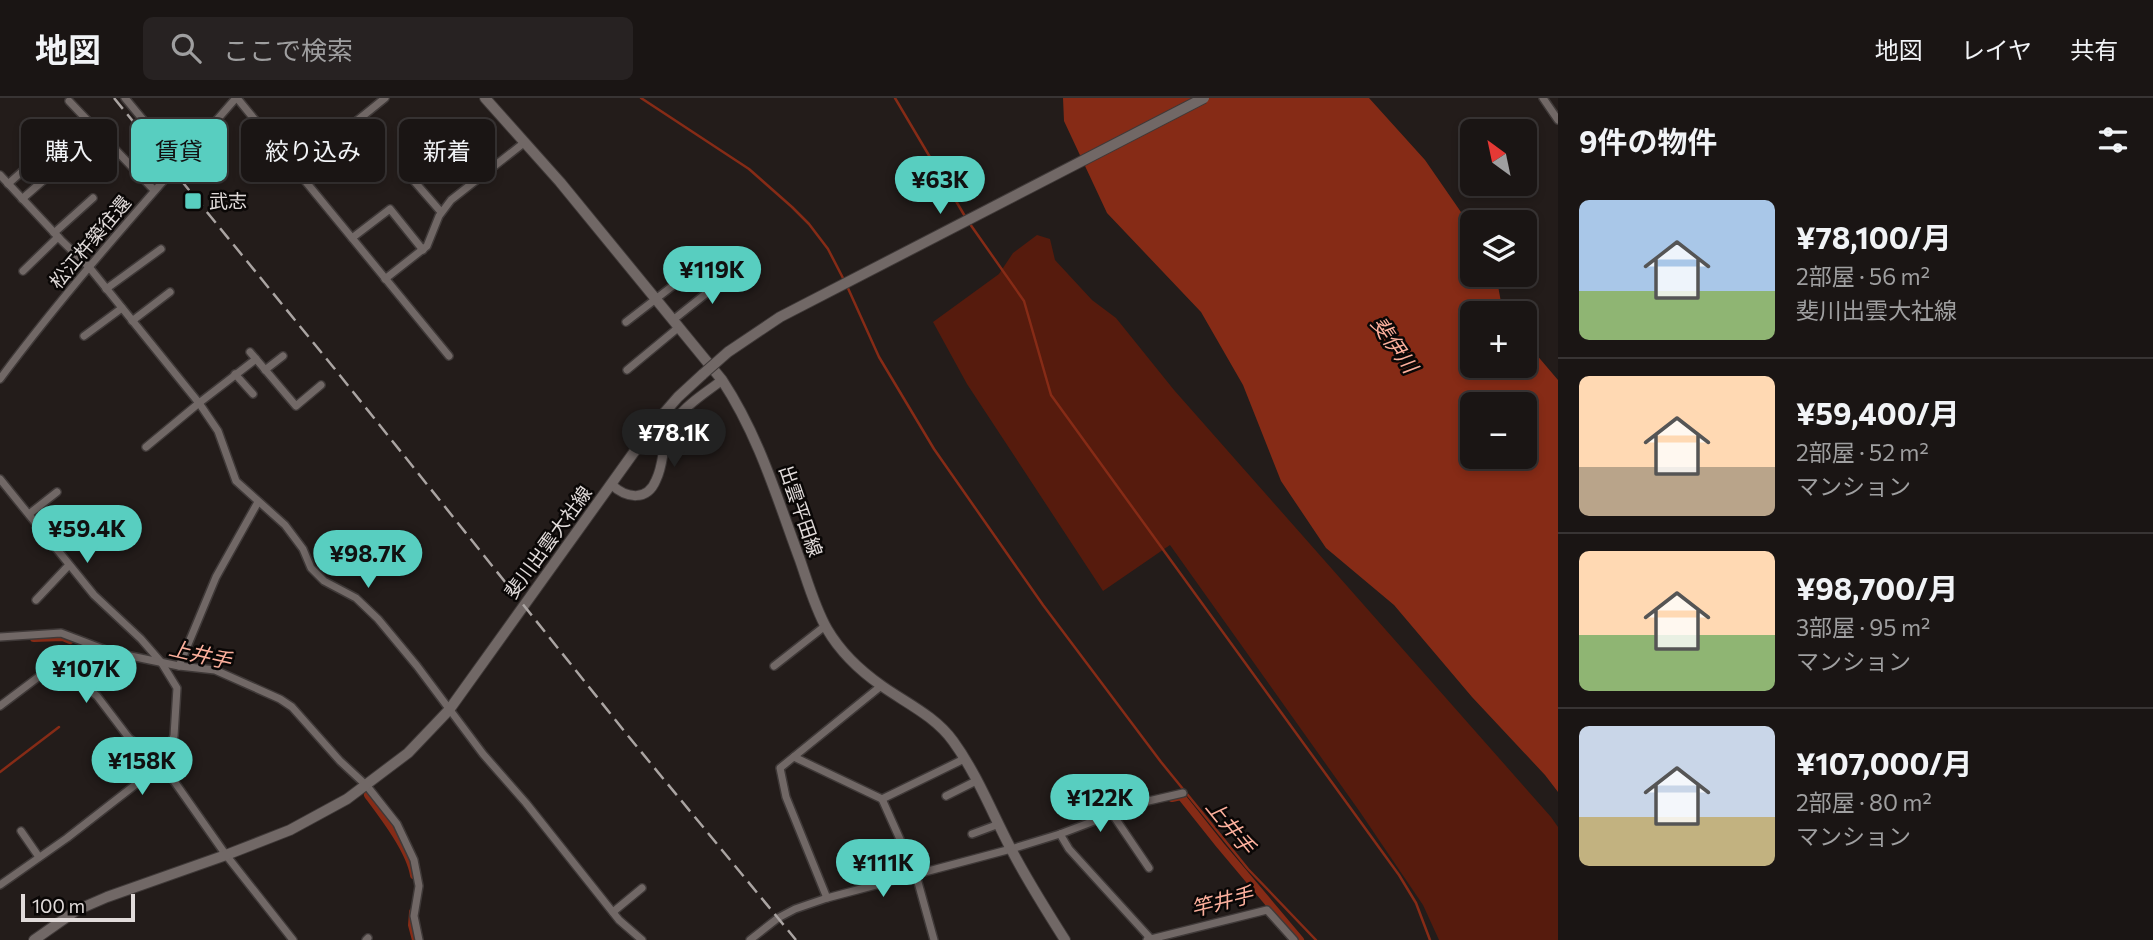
<!DOCTYPE html>
<html lang="ja">
<head>
<meta charset="utf-8">
<style>
	body { margin:0; font-family:Commissioner,"Noto Sans JP",sans-serif; background:#272222; color:#f1f3f6; height:100vh; display:flex; flex-direction:column; font-size:26px; white-space:nowrap }
	* { box-sizing:border-box; margin:0 }
	p { font-size:23px; color:#9f9fa0 }
	.icon { flex:none; width:38px; height:38px; fill:none; stroke:currentColor; stroke-width:2; stroke-linecap:round; stroke-linejoin:round }
	.map { position:relative; flex:1; overflow:hidden }
	.details { display:flex; flex-direction:column; background:#1a1514; width:595px }
	.details>* { flex:none }
	.hud { position:absolute; left:21px; top:21px; width:665px; height:63px; display:flex; gap:14px }
	.needle { width:46px; rotate:327deg }
	.buttons { position:absolute; left:1460px; top:21px; display:grid; gap:14px }
	.buttons a { display:grid; place-items:center; width:77px; height:77px; border-radius:10px; background:#1a1514; box-shadow:0 4px 10px #0003,0 0 0 2px #383434; font-size:35px }
	.scale { position:absolute; left:21px; bottom:18px; width:114px; box-sizing:border-box; padding-left:7px; border:4px solid #e1dbda; border-top:0; font-size:19px; line-height:24px; white-space:nowrap; color:#e1dbda; -webkit-text-stroke:5px #0a0706; paint-order:stroke }
	.price { position:absolute; translate:-50% -60px; padding:0 16px; border-radius:24px; background:#58cec0; color:#111; font-size:23px; line-height:46px; filter:drop-shadow(0 2px 4px #0008) }
	.price::after { content:''; position:absolute; left:50%; top:42px; width:21px; height:16px; margin-left:-10px; background:inherit; clip-path:polygon(0 0,100% 0,50% 100%) }
	.price.on { background:#222; color:#fff }
	ul { padding:0; list-style:none }
	li { display:flex; align-items:center; gap:21px; height:175px; padding:0 21px }
	li+li { border-top:2px solid #383434 }
	li span { display:grid; place-items:center; flex:none; width:196px; height:140px; border-radius:10px; color:#555 }
	li>.icon { margin-inline-start:auto }
	span .icon { width:84px; height:84px; fill:#fffc; stroke-width:1 }
	li b { font-size:30px }
	h2 { display:flex; justify-content:space-between; align-items:center; height:84px; padding:0 21px; font-size:30px }
	.pill { padding:0 24px; border-radius:10px; background:#1a1514; box-shadow:0 4px 10px #0003,0 0 0 2px #383434; font-size:24px; line-height:63px }
	.pill.on { background:#58cec0; color:#111 }
	header { display:flex; align-items:center; gap:42px; box-sizing:border-box; height:98px; padding:0 35px; background:#1a1514; border-bottom:2px solid #383434 }
	header strong { font-size:33px }
	nav { display:flex; gap:38px; margin-inline-start:auto; font-size:24px }
	.search { width:490px; height:63px; background:#272222; display:flex; align-items:center; gap:18px; box-sizing:border-box; padding:0 24px; border-radius:10px; color:#9f9fa0; font-size:26px }
	main { display:flex; flex:1; min-height:0 }
	.map>svg:first-child { display:block }
</style>
</head>
<body>
<header>
<strong>地図</strong>
<div class="search"><svg class="icon" aria-label="search" viewBox="0 0 24 24"><circle cx="10" cy="10" r="6"/><path d="M15 15l6 6"/></svg>ここで検索</div>
<nav><a>地図</a><a>レイヤ</a><a>共有</a></nav>
</header>
<main>
<div class="map">
<svg width="1558" height="842" viewBox="0 0 1558 842">
	<rect width="100%" height="100%" fill="#231c1a"/>
	<polygon fill="#561b0d" points="1037,137 1050,141 1055,162 1092,202 1116,220 1174,292 1551,719 1558,729 1558,842 1439,842 1423,807 1360,714 1170,447 1103,493 967,286 933,224 999,176 1013,155"/>
	<path fill="#862b16" fill-rule="evenodd" d="M 1063,0 L 1369,0 L 1425,62 L 1472,130 L 1472,177 L 1496,177 L 1503,215 L 1472,215 L 1472,268 L 1524,268 L 1524,242 L 1558,282 L 1558,694 L 1545,677 L 1472,599 L 1394,507 L 1326,450 L 1281,383 L 1243,287 L 1201,214 L 1107,115 L 1064,23 ZM 1472,306 L 1524,306 L 1524,359 L 1472,359 Z"/>
	<g fill="none" stroke-linecap="round" stroke-linejoin="round">
		<g stroke="#862b16" stroke-width="2.5">
			<polyline points="641,0 749,71 792,109 809,126 828,151 844,182"/>
			<polyline points="895,0 966,120"/>
			<polyline points="970,126 1024,203 1051,297 1399,777 1416,805 1430,842"/>
			<polyline points="847,188 879,259 934,351 1043,507 1161,664 1248,771 1316,842"/>
			<polyline points="0,674 59,629"/>
		</g>
		<g stroke="#862b16" stroke-width="8">
			<polyline points="34,540 63,539 70,542"/>
			<path d="M 368,697 C 383,717 410,752 414,777"/>
			<polyline points="1172,700 1181,698 1220,747 1300,842"/>
			<polyline points="413,814 412,827 416,842"/>
		</g>
		<g stroke="#3f3938" stroke-width="10">
			<g id="minor">
				<polyline points="125,0 179,65"/>
				<polyline points="237,0 449,258"/>
				<polyline points="1543,0 1558,22"/>
				<polyline points="69,3 154,92"/>
				<polyline points="296,72 385,0"/>
				<polyline points="0,77 61,142 89,169 199,305 218,333 236,383 285,427 303,451 311,470 324,483 356,500 378,521 417,568 483,656 526,705 619,822 642,842"/>
				<polyline points="414,83 441,114"/>
				<polyline points="8,86 45,53"/>
				<polyline points="22,101 53,74"/>
				<polyline points="54,135 93,100"/>
				<polyline points="352,140 390,111 423,152"/>
				<polyline points="23,173 58,139"/>
				<polyline points="385,181 427,148 439,118 451,102 525,44"/>
				<polyline points="106,191 161,151"/>
				<polyline points="673,222 708,194 727,171"/>
				<polyline points="132,223 170,194"/>
				<polyline points="626,224 679,183"/>
				<polyline points="84,238 122,210"/>
				<polyline points="250,254 296,308 321,287"/>
				<polyline points="265,272 283,258"/>
				<polyline points="627,272 679,229"/>
				<polyline points="235,276 253,296"/>
				<path d="M 0,281 C 73,183 156,92 236,0"/>
				<polyline points="146,349 199,305 256,261"/>
				<polyline points="0,381 94,497 141,541 161,564 177,590 174,638 162,666 67,740 0,787"/>
				<polyline points="29,416 57,394"/>
				<polyline points="36,502 69,467"/>
				<polyline points="0,539 61,535 111,554 179,568 215,572 280,601 292,609 340,663 367,688 397,726 414,762 419,788 414,818 419,842"/>
				<polyline points="179,568 216,479 258,404"/>
				<polyline points="774,568 825,528"/>
				<polyline points="0,608 49,571 62,570 97,598 129,640 162,666 226,757 293,842"/>
				<polyline points="794,659 882,701 964,661"/>
				<polyline points="121,668 137,686"/>
				<polyline points="946,698 976,683"/>
				<polyline points="882,701 916,777 934,842"/>
				<polyline points="1113,717 1149,770"/>
				<polyline points="21,733 39,759"/>
				<polyline points="972,736 999,726"/>
				<polyline points="1060,736 1069,751 1151,841"/>
				<polyline points="827,800 786,699 780,670 881,588"/>
				<polyline points="613,814 642,790"/>
				<polyline points="366,842 368,840"/>
				<polyline points="750,842 778,820 795,811 827,800 1011,751 1060,736 1144,704 1183,695"/>
				<polyline points="1147,842 1267,812 1294,842"/>
			</g>
		</g>
		<g stroke="#3f3938" stroke-width="11">
			<path id="tertiary" d="M 612,387 C 626,400 647,404 656,382 C 666,362 660,341 676,321 C 688,305 707,294 722,282"/>
		</g>
		<g stroke="#3f3938" stroke-width="12">
			<g id="secondary">
				<path d="M 485,0 L 560,84 L 722,282 C 759,338 777,400 800,462 C 808,485 815,510 827,531 C 841,555 859,572 882,588 C 906,605 935,618 953,643 C 977,676 992,715 1011,751 C 1027,782 1046,812 1065,842"/>
				<polyline points="34,842 77,812 107,799 226,757 290,732 347,701 408,655 449,612 652,329 678,299 703,276"/>
			</g>
		</g>
		<use href="#minor" stroke="#716866" stroke-width="7"/>
		<use href="#tertiary" stroke="#716866" stroke-width="9"/>
		<use href="#secondary" stroke="#716866" stroke-width="10"/>
		<polyline stroke="#aaa4a2" stroke-width="2.5" stroke-dasharray="14 7" stroke-linecap="butt" points="114,0 334,270 629,639 796,842"/>
		<g stroke="#3f3938" stroke-width="12" stroke-linecap="butt">
			<polyline id="secondary-bridge" points="703,276 728,254 780,219 1204,0"/>
		</g>
		<use href="#secondary-bridge" stroke="#716866" stroke-width="10"/>
	</g>
	<rect fill="#58cec0" stroke="#0a0706" stroke-width="2.5" x="184" y="94" width="18" height="18" rx="3.5"/>
	<g text-anchor="middle" stroke-width="5" stroke-linejoin="round" paint-order="stroke">
		<g font-size="19" fill="#e1dbda" stroke="#0a0706" text-anchor="start">
			<text x="209" y="110">武志</text>
		</g>
		<g font-size="19" fill="#e1dbda" stroke="#0a0706">
			<text transform="translate(90 144) rotate(-50)" y="7">松江杵築往還</text>
			<text transform="translate(801 413) rotate(71)" y="7">出雲平田線</text>
			<text transform="translate(548 444) rotate(-54)" y="7">斐川出雲大社線</text>
		</g>
		<g font-size="21" font-style="italic" fill="#fdb09d" stroke="#0a0706">
			<text transform="translate(1394 247) rotate(55)" y="7">斐伊川</text>
			<text transform="translate(200 557) rotate(13)" y="7">上井手</text>
			<text transform="translate(1230 729) rotate(51)" y="7">上井手</text>
			<text transform="translate(1222 804) rotate(-14)" y="7">竿井手</text>
		</g>
	</g>
</svg>
<div class="buttons">
<a><svg class="needle" viewBox="-14 -14 28 28"><path d="M0-13l5 13h-10z" fill="#e53935"/><path d="M0 13l5-13h-10z" fill="#9f9fa0"/></svg></a>
<a><svg class="icon" aria-label="layers" viewBox="0 0 24 24"><path d="M12 4l9 5-9 5-9-5zM3 14l9 5 9-5"/></svg></a>
<a>+</a>
<a>−</a>
</div>
<div class="scale">100 m</div>
<b class="price" style="left:940px;top:118px">¥63K</b>
<b class="price" style="left:712px;top:208px">¥119K</b>
<b class="price on" style="left:674px;top:371px">¥78.1K</b>
<b class="price" style="left:87px;top:467px">¥59.4K</b>
<b class="price" style="left:368px;top:492px">¥98.7K</b>
<b class="price" style="left:86px;top:607px">¥107K</b>
<b class="price" style="left:142px;top:699px">¥158K</b>
<b class="price" style="left:1100px;top:736px">¥122K</b>
<b class="price" style="left:883px;top:801px">¥111K</b>
<div class="hud">
<a class="pill">購入</a>
<a class="pill on">賃貸</a>
<a class="pill">絞り込み</a>
<a class="pill">新着</a>
</div>
</div>
<section class="details">
<h2>9件の物件<svg class="icon" aria-label="filters" viewBox="0 0 24 24"><path d="M4 7h16M4 17h16"/><circle cx="9" cy="7" r="2"/><circle cx="15" cy="17" r="2"/></svg></h2>
<ul>
<li><span style="background:linear-gradient(#a9c7e8 65%,#8fb573 0)"><svg class="icon" aria-label="home" viewBox="0 0 24 24"><path d="M3 11l9-7 9 7M6 9v11h12V9"/></svg></span><div><b>¥78,100/月</b><p>2部屋 · 56 m²</p><p>斐川出雲大社線</p></div></li>
<li><span style="background:linear-gradient(#ffd9b3 65%,#b9a48a 0)"><svg class="icon" aria-label="home" viewBox="0 0 24 24"><path d="M3 11l9-7 9 7M6 9v11h12V9"/></svg></span><div><b>¥59,400/月</b><p>2部屋 · 52 m²</p><p>マンション</p></div></li>
<li><span style="background:linear-gradient(#ffd9b3 60%,#8fb573 0)"><svg class="icon" aria-label="home" viewBox="0 0 24 24"><path d="M3 11l9-7 9 7M6 9v11h12V9"/></svg></span><div><b>¥98,700/月</b><p>3部屋 · 95 m²</p><p>マンション</p></div></li>
<li><span style="background:linear-gradient(#c9d6e8 65%,#c2b280 0)"><svg class="icon" aria-label="home" viewBox="0 0 24 24"><path d="M3 11l9-7 9 7M6 9v11h12V9"/></svg></span><div><b>¥107,000/月</b><p>2部屋 · 80 m²</p><p>マンション</p></div></li>
</ul>
</section>
</main>
</body>
</html>
